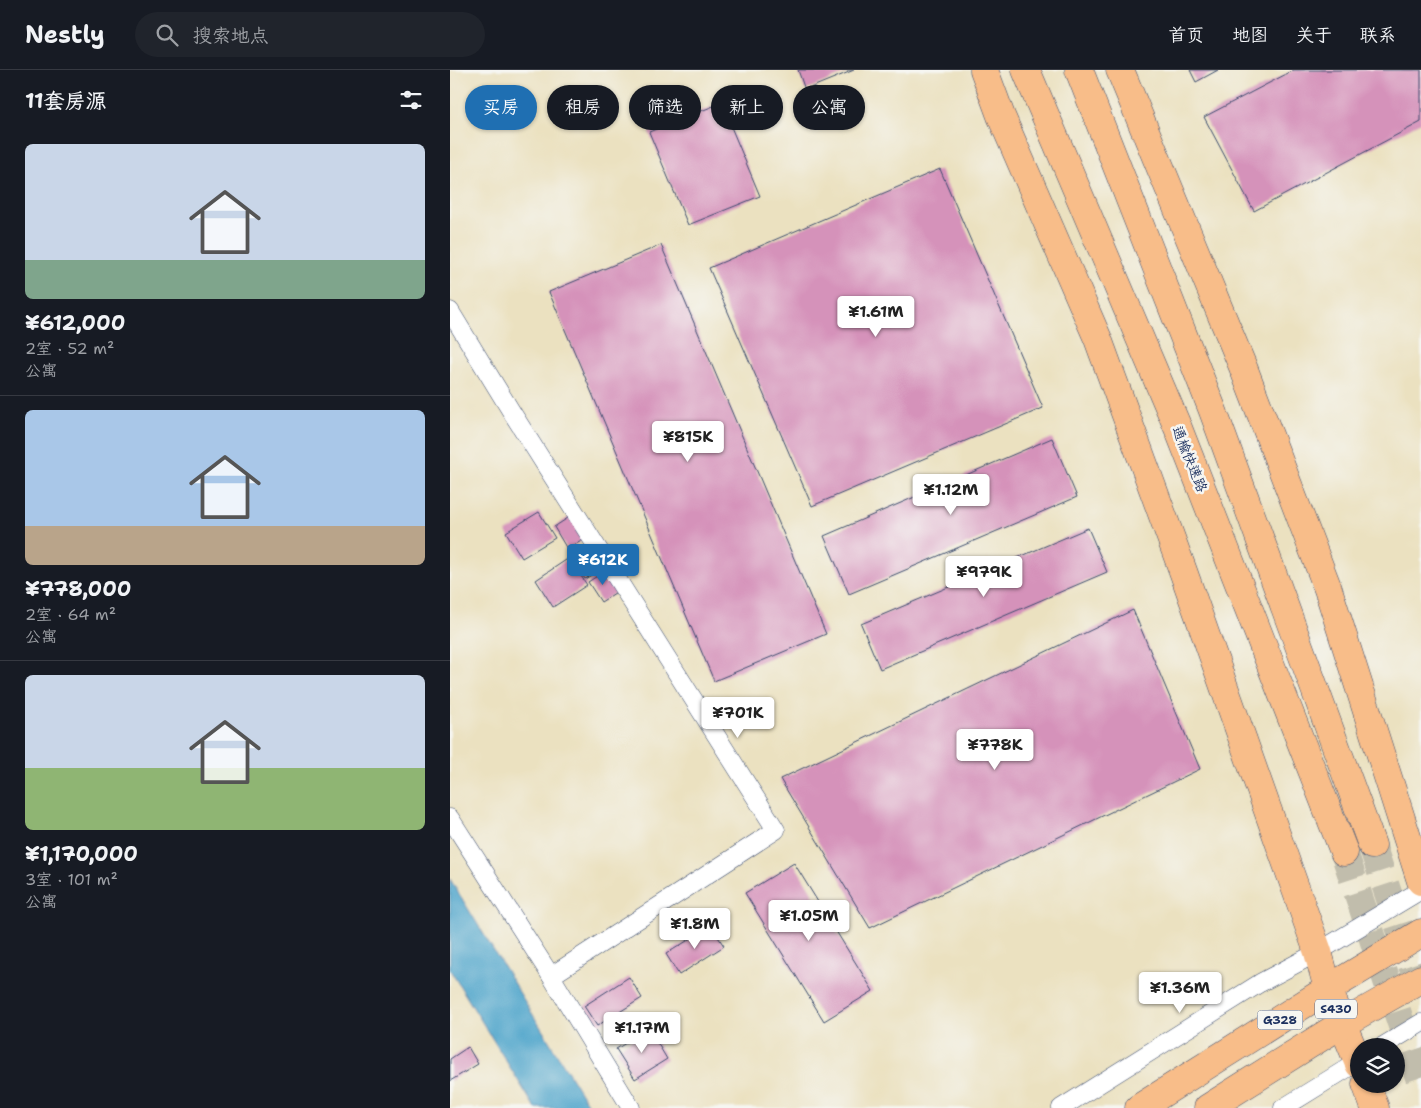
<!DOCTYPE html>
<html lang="zh">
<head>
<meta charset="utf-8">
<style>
	body { margin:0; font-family:"Shantell Sans","LXGW WenKai TC",sans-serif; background:#20242c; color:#f1f3f6; height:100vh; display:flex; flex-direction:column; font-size:19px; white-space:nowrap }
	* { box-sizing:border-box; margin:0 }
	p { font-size:16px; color:#9ea1a6 }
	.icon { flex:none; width:28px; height:28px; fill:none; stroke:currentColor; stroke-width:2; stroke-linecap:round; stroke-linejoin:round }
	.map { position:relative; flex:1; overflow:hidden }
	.sheet { display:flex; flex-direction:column; background:#171b24; width:450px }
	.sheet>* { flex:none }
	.banner { position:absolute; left:15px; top:15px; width:475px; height:45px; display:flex; gap:10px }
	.fabs { position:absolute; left:900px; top:968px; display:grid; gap:10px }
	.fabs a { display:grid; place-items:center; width:55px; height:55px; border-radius:50%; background:#171b24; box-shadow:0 1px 4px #0004; font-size:25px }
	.price { position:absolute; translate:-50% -42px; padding:0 11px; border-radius:5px; background:#fff; color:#222; font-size:16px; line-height:32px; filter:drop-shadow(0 1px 2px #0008) }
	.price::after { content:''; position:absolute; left:50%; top:30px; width:15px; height:11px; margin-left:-8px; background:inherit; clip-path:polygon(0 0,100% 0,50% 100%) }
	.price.on { background:#1f6fb2; color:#fff }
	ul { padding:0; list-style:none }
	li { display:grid; align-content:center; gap:10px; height:265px; padding:0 25px }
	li+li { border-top:1px solid #363941 }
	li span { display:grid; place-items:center; height:155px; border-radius:8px; color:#555 }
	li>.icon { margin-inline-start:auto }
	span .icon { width:90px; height:90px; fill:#fffc; stroke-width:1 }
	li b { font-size:21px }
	h2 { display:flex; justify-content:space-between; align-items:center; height:60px; padding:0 25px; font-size:21px }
	.pill { padding:0 18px; border-radius:22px; background:#171b24; box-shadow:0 1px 4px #0004; font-size:18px; line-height:45px }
	.pill.on { background:#1f6fb2; color:#fff }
	header { display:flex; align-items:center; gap:30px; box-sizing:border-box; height:70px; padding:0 25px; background:#171b24; border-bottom:1px solid #363941 }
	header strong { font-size:24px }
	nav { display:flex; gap:28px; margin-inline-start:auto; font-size:18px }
	.search { width:350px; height:45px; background:#20242c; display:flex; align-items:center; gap:12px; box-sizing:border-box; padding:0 18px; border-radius:28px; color:#9ea1a6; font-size:19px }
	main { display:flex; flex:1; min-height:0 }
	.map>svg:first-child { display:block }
</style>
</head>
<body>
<header>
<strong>Nestly</strong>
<div class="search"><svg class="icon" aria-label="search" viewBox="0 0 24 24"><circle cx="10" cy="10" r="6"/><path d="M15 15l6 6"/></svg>搜索地点</div>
<nav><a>首页</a><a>地图</a><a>关于</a><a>联系</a></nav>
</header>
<main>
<section class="sheet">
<h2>11套房源<svg class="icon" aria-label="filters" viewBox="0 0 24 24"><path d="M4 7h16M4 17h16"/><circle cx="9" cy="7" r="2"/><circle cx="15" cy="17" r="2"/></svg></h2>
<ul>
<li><span style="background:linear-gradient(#c9d6e8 75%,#7fa58c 0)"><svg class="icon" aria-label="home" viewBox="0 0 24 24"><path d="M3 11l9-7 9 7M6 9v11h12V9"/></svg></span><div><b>¥612,000</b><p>2室 · 52 m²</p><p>公寓</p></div></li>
<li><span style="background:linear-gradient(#a9c7e8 75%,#b9a48a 0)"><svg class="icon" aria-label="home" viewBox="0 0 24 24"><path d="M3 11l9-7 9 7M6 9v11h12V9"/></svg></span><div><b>¥778,000</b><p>2室 · 64 m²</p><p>公寓</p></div></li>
<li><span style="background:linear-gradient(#c9d6e8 60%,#8fb573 0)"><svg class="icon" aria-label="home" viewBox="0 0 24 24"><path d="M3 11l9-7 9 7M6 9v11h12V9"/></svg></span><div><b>¥1,170,000</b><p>3室 · 101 m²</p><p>公寓</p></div></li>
</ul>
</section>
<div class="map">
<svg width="971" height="1038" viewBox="0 0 971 1038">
	<rect width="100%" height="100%" fill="#f6f6f2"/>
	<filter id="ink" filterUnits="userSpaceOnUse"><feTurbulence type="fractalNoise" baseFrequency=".02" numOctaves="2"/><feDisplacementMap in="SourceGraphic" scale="10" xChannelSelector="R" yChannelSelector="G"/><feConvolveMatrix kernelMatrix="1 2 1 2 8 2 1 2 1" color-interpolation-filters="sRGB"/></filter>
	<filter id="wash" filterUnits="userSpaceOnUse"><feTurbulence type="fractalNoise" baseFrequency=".0096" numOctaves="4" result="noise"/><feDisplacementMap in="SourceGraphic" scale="20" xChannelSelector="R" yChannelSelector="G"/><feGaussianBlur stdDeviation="1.12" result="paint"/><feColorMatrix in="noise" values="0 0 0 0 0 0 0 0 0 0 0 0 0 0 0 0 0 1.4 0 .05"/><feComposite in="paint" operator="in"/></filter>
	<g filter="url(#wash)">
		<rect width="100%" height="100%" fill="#ebe1c0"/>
		<polygon fill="#4fa5cb" stroke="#356a94" points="0,809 140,1038 85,1038 0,900"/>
		<g id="blocks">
			<g fill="#d592ba">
				<polygon points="348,0 404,0 355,20"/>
				<polygon points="740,0 768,0 746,12"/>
				<polygon points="844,0 971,0 971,52 804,141 754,47"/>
				<polygon points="271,33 310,126 238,155 199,62"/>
				<polygon points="490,99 593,338 362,436 259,198"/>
				<polygon points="211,175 376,564 264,611 99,222"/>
				<polygon points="602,368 627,427 399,524 374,466"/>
				<polygon points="89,442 105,468 72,488 56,462"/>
				<polygon points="121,446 135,469 117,479 104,457"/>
				<polygon points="638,458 657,502 430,599 411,554"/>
				<polygon points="140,478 153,498 135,509 122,488"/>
				<polygon points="119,488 137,515 103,537 86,510"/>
				<polygon points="155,501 168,521 151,532 138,512"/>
				<polygon points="683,540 750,699 420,858 330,709"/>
				<polygon points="344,793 423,921 374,951 295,823"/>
				<polygon points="261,856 274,876 229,905 216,884"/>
				<polygon points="179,907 192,928 147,956 134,936"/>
				<polygon points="199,959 217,989 185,1009 166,979"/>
				<polygon points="18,977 28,994 0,1011 0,989"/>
			</g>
		</g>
	</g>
	<g filter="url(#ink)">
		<use href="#blocks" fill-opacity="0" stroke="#3a4a6d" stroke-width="1"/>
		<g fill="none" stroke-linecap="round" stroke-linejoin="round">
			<g stroke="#c1bdac" stroke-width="28" stroke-dasharray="28 14" stroke-linecap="butt">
				<polyline points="922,775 971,922"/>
				<polyline points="894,782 971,1013"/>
			</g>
			<g stroke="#3a4a6d" stroke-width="19">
				<g id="minor">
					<polyline points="0,241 61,341 326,760 101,906 181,1038"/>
					<polyline points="0,748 101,906"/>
					<polyline points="933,976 971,953"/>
					<polyline points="611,1038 810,913 868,882 971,820"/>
					<polyline points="833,1038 909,991"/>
				</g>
			</g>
			<g stroke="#3a4a6d" stroke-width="29">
				<g id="primary">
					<polyline points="534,0 551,46 648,269 733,501 868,882 878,919 909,994"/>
					<polyline points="670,0 793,297 878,519 971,811"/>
					<polyline points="916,1014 925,1038"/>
				</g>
			</g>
			<g stroke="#3a4a6d" stroke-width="29">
				<g id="trunk">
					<polyline points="576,0 728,358 894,782"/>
					<polyline points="629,0 763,341 922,775"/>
					<polyline points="689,1038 878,919 971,863"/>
					<polyline points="758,1038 892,954 971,909"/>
				</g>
			</g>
			<use href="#minor" stroke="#fff" stroke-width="18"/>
			<use href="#primary" stroke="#f8bd89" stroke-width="28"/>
			<use href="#trunk" stroke="#f8bd89" stroke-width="28"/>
		</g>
	</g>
	<g text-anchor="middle" stroke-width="5" stroke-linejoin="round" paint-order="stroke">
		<g fill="#f6f6f2" stroke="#5d6b8a" stroke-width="1">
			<rect x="865" y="929.5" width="42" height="19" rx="4"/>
			<rect x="807.5" y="940.5" width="45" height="19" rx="4"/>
		</g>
		<g font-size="12" font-weight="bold" fill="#1b2f5e">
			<text x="886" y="943">S430</text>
			<text x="830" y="954">G328</text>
		</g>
		<g font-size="14" fill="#1b2f5e" stroke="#f6f6f2">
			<text transform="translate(740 389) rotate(68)" y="5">通榆快速路</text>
		</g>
	</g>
</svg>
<div class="fabs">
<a><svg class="icon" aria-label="layers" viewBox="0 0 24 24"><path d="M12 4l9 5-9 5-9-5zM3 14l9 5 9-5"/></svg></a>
</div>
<b class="price" style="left:426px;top:268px">¥1.61M</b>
<b class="price" style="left:238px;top:393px">¥815K</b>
<b class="price" style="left:501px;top:446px">¥1.12M</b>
<b class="price on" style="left:153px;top:516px">¥612K</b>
<b class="price" style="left:534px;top:528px">¥979K</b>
<b class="price" style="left:288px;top:669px">¥701K</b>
<b class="price" style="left:545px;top:701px">¥778K</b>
<b class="price" style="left:359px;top:872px">¥1.05M</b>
<b class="price" style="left:245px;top:880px">¥1.8M</b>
<b class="price" style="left:730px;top:944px">¥1.36M</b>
<b class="price" style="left:192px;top:984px">¥1.17M</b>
<div class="banner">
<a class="pill on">买房</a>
<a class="pill">租房</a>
<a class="pill">筛选</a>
<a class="pill">新上</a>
<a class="pill">公寓</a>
</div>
</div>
</main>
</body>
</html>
